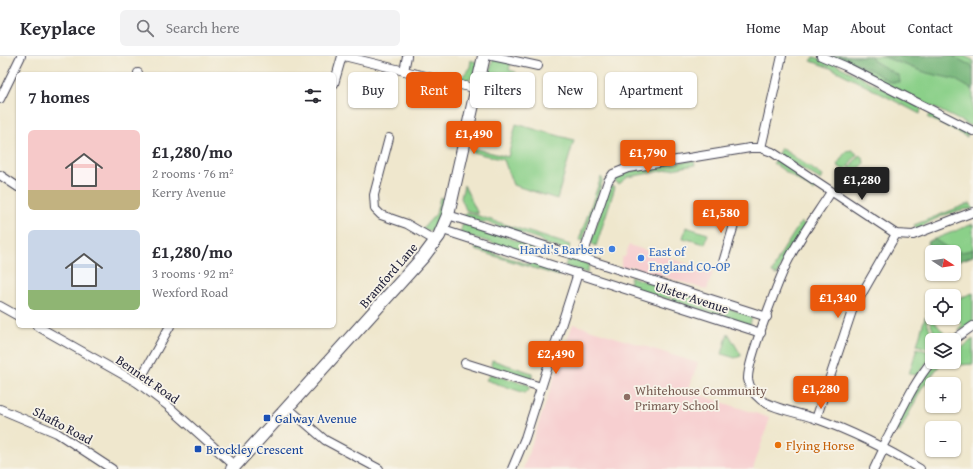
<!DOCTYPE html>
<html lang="en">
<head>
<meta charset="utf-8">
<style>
	body { margin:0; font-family:"Gentium Book Plus",serif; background:#f2f2f3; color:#2b2b33; height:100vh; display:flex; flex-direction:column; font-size:15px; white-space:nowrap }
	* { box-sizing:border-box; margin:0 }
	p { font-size:13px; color:#7c7c81 }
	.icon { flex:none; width:22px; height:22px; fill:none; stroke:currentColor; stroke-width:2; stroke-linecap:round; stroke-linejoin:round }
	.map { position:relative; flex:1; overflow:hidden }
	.sheet { position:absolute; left:16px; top:16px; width:320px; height:256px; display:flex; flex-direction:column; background:#fff; border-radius:6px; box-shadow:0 1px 3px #0004 }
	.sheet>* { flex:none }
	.guide { position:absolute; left:348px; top:16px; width:380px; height:36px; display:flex; gap:8px }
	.needle { width:26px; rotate:102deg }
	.controls { position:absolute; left:925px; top:189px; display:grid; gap:8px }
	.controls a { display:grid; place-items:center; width:36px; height:36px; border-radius:6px; background:#fff; box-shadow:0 1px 3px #0004; font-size:20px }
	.price { position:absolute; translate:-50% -34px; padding:0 9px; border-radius:4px; background:#ea580c; color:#fff; font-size:13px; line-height:26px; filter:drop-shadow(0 1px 2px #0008) }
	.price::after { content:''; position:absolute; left:50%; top:24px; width:12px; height:9px; margin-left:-6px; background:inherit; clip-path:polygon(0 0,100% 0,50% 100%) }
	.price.selected { background:#222; color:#fff }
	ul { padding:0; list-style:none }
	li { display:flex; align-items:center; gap:12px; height:100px; padding:0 12px }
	li span { display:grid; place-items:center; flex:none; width:112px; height:80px; border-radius:6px; color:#555 }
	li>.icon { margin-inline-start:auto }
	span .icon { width:48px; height:48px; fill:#fffc; stroke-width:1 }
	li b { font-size:17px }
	h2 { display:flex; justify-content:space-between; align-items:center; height:48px; padding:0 12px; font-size:17px }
	.pill { padding:0 14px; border-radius:6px; background:#fff; box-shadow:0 1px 3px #0004; font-size:14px; line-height:36px }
	.pill.selected { background:#ea580c; color:#fff }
	header { display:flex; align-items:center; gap:24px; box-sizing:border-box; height:56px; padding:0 20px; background:#fff; border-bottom:1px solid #e1e1e2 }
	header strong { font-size:19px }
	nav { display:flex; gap:22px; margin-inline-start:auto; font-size:14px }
	.search { width:280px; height:36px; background:#f2f2f3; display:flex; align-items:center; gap:10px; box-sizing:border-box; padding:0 14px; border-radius:6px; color:#7c7c81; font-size:15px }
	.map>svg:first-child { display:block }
</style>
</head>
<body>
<header>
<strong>Keyplace</strong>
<div class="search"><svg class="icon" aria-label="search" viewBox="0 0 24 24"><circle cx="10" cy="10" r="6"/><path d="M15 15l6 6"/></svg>Search here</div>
<nav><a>Home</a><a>Map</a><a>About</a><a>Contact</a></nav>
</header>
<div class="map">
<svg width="973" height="413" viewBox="0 0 973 413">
	<rect width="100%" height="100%" fill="#f7f3e8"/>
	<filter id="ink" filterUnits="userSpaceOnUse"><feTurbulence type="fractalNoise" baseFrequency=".025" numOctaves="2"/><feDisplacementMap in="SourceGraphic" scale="8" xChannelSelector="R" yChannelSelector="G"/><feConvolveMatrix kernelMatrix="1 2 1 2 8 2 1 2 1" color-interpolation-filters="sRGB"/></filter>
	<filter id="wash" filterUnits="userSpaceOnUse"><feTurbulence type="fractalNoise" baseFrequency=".012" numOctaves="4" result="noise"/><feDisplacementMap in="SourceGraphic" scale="16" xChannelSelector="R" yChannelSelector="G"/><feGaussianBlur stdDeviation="0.9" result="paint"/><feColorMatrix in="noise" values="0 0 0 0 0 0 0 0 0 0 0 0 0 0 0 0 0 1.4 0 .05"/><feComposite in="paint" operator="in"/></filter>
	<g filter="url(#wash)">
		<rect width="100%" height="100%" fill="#efe7cd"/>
		<g fill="#f7cfd0">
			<polygon points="629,189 713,216 707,234 631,210 624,213 621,211 621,204 622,201 625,201"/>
			<polygon points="573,268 698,307 688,335 770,362 753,413 523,413"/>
		</g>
		<g fill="#8bd089" stroke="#567962">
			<polygon points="830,0 964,0 973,4 973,71"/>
			<polygon points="814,1 831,6 921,52 920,58 833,13 811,5"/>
			<polygon points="493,3 511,6 509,14 516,16 514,22 490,16"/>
			<path d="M 471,4 L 478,7 C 475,18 472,27 459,25 L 470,11 Z"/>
			<polygon points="931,57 968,76 967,81 927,61"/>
			<polygon points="516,68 574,84 557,143 513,129 504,104 472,96 472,92 508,101"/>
			<polygon points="781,92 823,120 821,124 778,98"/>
			<polygon points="852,94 857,98 845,115 837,109 846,95"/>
			<polygon points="859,99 863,102 864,107 854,120 847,116"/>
			<polygon points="777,103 816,130 814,135 773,107"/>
			<polygon points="694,104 695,109 628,121 619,128 613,124 621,117"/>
			<polygon points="601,121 603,123 584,180 585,185 579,184"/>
			<polygon points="464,129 478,158 466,154 461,142"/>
			<polygon points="609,130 615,131 596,190 591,187"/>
			<polygon points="440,141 447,145 444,159 435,173 428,175 422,173 436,158"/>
			<path d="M 970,147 L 973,153 C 959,152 929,164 919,173 L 916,173 L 914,169 Z"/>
			<polygon points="466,156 570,189 568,195 545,188 539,183 486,166 479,166 464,162"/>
			<polygon points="801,166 806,170 787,198 777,219 772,217 780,199"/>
			<polygon points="463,167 536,191 538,196 534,200 460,177"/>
			<polygon points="973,168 973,200 954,207 954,196 932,196 932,200 927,186"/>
			<polygon points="686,171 708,178 705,188 683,182"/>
			<polygon points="480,189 487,191 493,197 528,208 535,206 561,215 559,220 475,194 476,190 479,191"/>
			<polygon points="568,201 589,208 587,217 565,210"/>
			<polygon points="631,221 672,234 670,244 628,231"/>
			<polygon points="675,235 715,248 723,261 672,245"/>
			<polygon points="973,237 973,266 961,274 958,273 962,269 954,259 954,244"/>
			<polygon points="718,249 752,260 750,269 726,262"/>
			<polygon points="932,253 932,262 938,262 934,265 947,281 951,278 951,282 949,284 937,284 926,256"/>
			<polygon points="925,261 934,284 932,284 932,294 917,289"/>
			<polygon points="728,277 741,299 741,300 735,302 722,298"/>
			<polygon points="973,283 973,308 960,309 954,298"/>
			<polygon points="917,292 932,297 932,300 917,319 909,318"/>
			<polygon points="492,304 532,317 532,323 530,325 494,313 491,309"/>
			<polygon points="934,306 942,306 922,332 899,377 895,373 907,348"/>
			<polygon points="490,318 529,329 529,333 525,337 486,324"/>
		</g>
		<g fill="#70b275" stroke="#496a58">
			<polygon points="838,0 871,0 874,5 899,20 900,26 890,26 869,13"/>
			<polygon points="881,0 953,0 973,11 973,34 954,23 927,17"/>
			<path d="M 934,183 C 948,192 956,200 973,193 L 973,200 L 954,207 L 954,196 L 932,196 L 932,200 L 927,186 Z"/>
		</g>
	</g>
	<g filter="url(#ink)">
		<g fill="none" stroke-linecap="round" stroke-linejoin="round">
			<g stroke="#414051" stroke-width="10">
				<g id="street">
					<polyline points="344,0 477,33"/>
					<polyline points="492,0 538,10"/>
					<polyline points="821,0 845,10 973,75"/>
					<polyline points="404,15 407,0"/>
					<polyline points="138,18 138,17"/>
					<polyline points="334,28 342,0"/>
					<polyline points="0,43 21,0"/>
					<polyline points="389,82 374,139 375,153 381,159 407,168 436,185"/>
					<polyline points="761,92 782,0"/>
					<polyline points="0,119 18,131"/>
					<path d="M 831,136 C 817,158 801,179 789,203 C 780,220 747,306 748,323 C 749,330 754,338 760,343 C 770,352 803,358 817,363 C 854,376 887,393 920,413"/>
					<polyline points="448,159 767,261"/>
					<polyline points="443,174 761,277"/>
					<polyline points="582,202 608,125 613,118 628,112 750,92 761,92 772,96 896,178 913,179 973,156"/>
					<polyline points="722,210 739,152"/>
					<polyline points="0,250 18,260"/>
					<polyline points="37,270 138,327 167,349 235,410"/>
					<polyline points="953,284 973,270"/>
					<polyline points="465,307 541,331"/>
					<polyline points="138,327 170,270"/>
					<polyline points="288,352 325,384 379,413"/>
					<polyline points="0,353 57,377 112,413"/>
					<polyline points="816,363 852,255 896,178"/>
					<path d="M 882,391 C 899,362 910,331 932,305"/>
					<polyline points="512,413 525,382 578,217"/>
					<polyline points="874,413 884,392"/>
				</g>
			</g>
			<g stroke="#414051" stroke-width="14">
				<polyline id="secondary" points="232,413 424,200 439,180 448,159 484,0"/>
			</g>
			<use href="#street" stroke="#fff" stroke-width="8"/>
			<use href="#secondary" stroke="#fff" stroke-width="12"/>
		</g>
	</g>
	<g fill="#3f7fe0" stroke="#f7f3e8" stroke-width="1.5">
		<circle cx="612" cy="193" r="4"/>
		<circle cx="641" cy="202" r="4"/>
	</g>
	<circle fill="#8d6e63" stroke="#f7f3e8" stroke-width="1.5" cx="627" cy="341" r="4"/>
	<g fill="#1a4fb4" stroke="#f7f3e8" stroke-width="1.5">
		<rect x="263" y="358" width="8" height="8" rx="2"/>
		<rect x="194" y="389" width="8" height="8" rx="2"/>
	</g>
	<circle fill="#e8710a" stroke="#f7f3e8" stroke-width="1.5" cx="778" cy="389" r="4"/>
	<g text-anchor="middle" stroke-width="3.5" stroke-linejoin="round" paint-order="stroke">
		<g font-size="13" fill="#366cbe" stroke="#f7f3e8" text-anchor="end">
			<text x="604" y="198">Hardi's Barbers</text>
			<text x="649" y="200" text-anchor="start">East of<tspan x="649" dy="15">England CO-OP</tspan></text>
		</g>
		<g font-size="13" fill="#22223b" stroke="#f7f3e8">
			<text transform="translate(388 219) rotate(-49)" y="5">Bramford Lane</text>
			<text transform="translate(692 241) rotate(18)" y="5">Ulster Avenue</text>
			<text transform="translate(148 323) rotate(35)" y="5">Bennett Road</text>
			<text transform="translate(63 369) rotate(28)" y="5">Shafto Road</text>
		</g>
		<g font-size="13" fill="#785e54" stroke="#f7f3e8" text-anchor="start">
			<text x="635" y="339">Whitehouse Community<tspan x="635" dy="15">Primary School</tspan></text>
		</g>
		<g font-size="13" fill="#164399" stroke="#f7f3e8" text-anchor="start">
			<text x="275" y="367">Galway Avenue</text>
			<text x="206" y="398">Brockley Crescent</text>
		</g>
		<g font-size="13" fill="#c56008" stroke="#f7f3e8" text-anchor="start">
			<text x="786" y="394">Flying Horse</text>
		</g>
	</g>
</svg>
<div class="controls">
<a><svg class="needle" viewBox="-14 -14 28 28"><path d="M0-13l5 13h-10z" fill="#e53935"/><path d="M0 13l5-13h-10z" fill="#7c7c81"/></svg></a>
<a><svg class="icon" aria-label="locate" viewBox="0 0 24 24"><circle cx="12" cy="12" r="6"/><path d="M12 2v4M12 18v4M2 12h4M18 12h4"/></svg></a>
<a><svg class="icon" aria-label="layers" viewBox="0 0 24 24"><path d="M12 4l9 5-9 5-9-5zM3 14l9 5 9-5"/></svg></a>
<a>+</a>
<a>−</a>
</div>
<b class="price" style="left:474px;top:99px">£1,490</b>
<b class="price" style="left:648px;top:118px">£1,790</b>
<b class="price selected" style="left:862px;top:145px">£1,280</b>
<b class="price" style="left:721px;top:178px">£1,580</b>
<b class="price" style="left:838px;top:263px">£1,340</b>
<b class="price" style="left:556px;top:319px">£2,490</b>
<b class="price" style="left:821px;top:354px">£1,280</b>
<div class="guide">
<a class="pill">Buy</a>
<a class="pill selected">Rent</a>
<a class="pill">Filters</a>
<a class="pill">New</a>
<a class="pill">Apartment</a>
</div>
<section class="sheet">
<h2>7 homes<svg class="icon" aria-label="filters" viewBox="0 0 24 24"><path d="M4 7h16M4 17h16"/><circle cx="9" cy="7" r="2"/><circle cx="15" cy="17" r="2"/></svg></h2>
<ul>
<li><span style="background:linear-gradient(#f6c9c9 75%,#c2b280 0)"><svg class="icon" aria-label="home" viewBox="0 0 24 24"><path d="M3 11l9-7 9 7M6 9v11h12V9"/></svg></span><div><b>£1,280/mo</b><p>2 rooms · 76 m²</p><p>Kerry Avenue</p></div></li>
<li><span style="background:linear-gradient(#c9d6e8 75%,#8fb573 0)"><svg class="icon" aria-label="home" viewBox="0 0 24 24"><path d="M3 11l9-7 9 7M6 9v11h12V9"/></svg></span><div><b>£1,280/mo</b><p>3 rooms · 92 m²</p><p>Wexford Road</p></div></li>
</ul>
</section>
</div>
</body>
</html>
